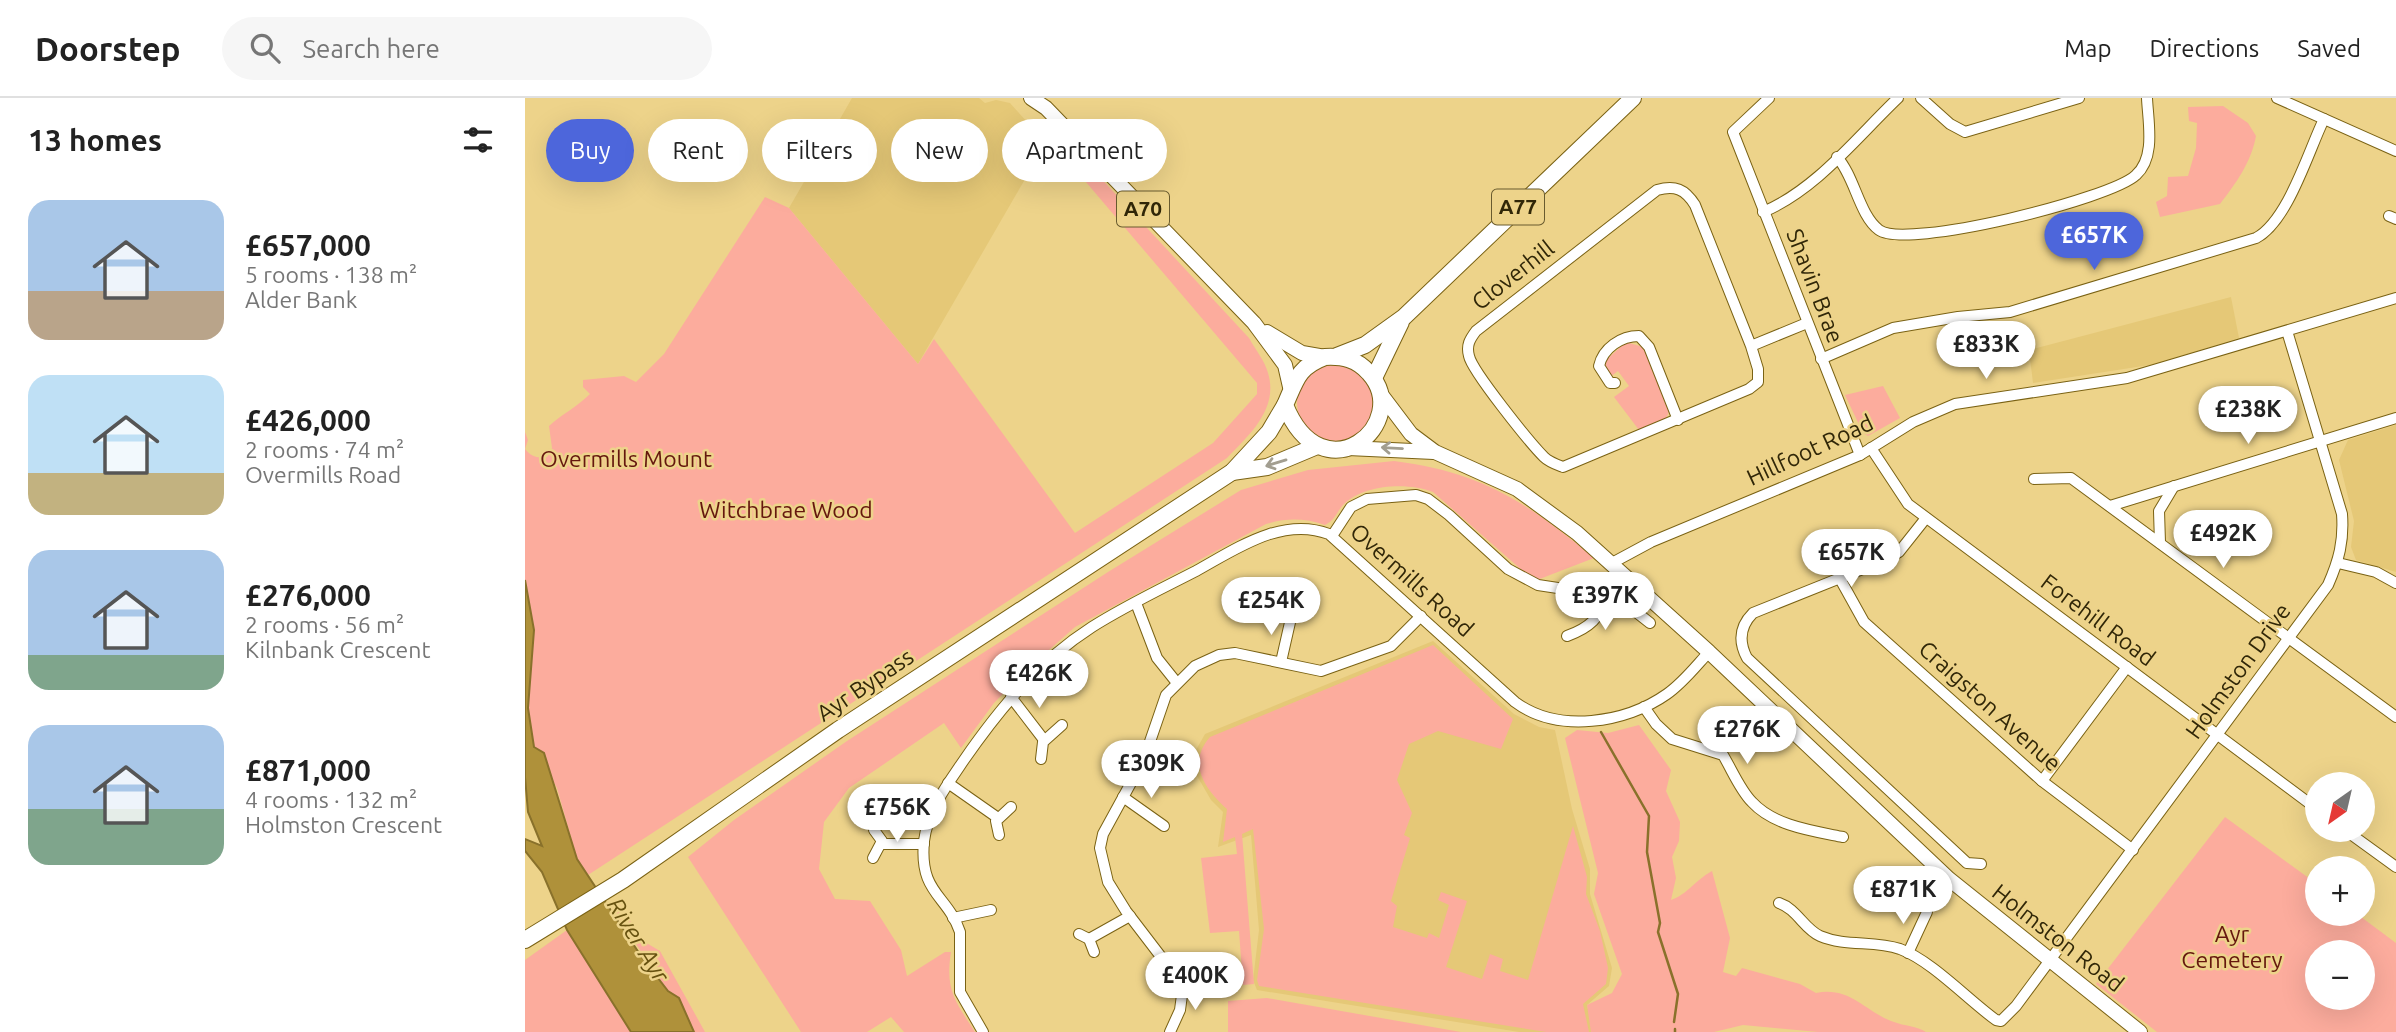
<!DOCTYPE html>
<html lang="en">
<head>
<meta charset="utf-8">
<style>
	body { margin:0; font-family:Ubuntu,sans-serif; background:#f6f6f6; color:#222; height:100vh; display:flex; flex-direction:column; font-size:26px; white-space:nowrap }
	* { box-sizing:border-box; margin:0 }
	p { font-size:23px; color:#767676 }
	.icon { flex:none; width:38px; height:38px; fill:none; stroke:currentColor; stroke-width:2; stroke-linecap:round; stroke-linejoin:round }
	.map { position:relative; flex:1; overflow:hidden }
	.drawer { display:flex; flex-direction:column; background:#fff; width:525px }
	.drawer>* { flex:none }
	.hud { position:absolute; left:21px; top:21px; width:665px; height:63px; display:flex; gap:14px }
	.needle { width:46px; rotate:214deg }
	.buttons { position:absolute; left:1780px; top:674px; display:grid; gap:14px }
	.buttons a { display:grid; place-items:center; width:70px; height:70px; border-radius:50%; background:#fff; box-shadow:0 7px 28px #0002; font-size:35px }
	.price { position:absolute; translate:-50% -60px; padding:0 16px; border-radius:24px; background:#fff; color:#222; font-size:23px; line-height:46px; filter:drop-shadow(0 2px 4px #0008) }
	.price::after { content:''; position:absolute; left:50%; top:42px; width:21px; height:16px; margin-left:-10px; background:inherit; clip-path:polygon(0 0,100% 0,50% 100%) }
	.price.on { background:#4d66db; color:#fff }
	ul { padding:0; list-style:none }
	li { display:flex; align-items:center; gap:21px; height:175px; padding:0 28px }
	li span { display:grid; place-items:center; flex:none; width:196px; height:140px; border-radius:21px; color:#555 }
	li>.icon { margin-inline-start:auto }
	span .icon { width:84px; height:84px; fill:#fffc; stroke-width:1 }
	li b { font-size:30px }
	h2 { display:flex; justify-content:space-between; align-items:center; height:84px; padding:0 28px; font-size:30px }
	.chip { padding:0 24px; border-radius:32px; background:#fff; box-shadow:0 7px 28px #0002; font-size:24px; line-height:63px }
	.chip.on { background:#4d66db; color:#fff }
	header { display:flex; align-items:center; gap:42px; box-sizing:border-box; height:98px; padding:0 35px; background:#fff; border-bottom:2px solid #e0e0e0 }
	header strong { font-size:33px }
	nav { display:flex; gap:38px; margin-inline-start:auto; font-size:24px }
	.search { width:490px; height:63px; background:#f6f6f6; display:flex; align-items:center; gap:18px; box-sizing:border-box; padding:0 24px; border-radius:38px; color:#767676; font-size:26px }
	main { display:flex; flex:1; min-height:0 }
	.map>svg:first-child { display:block }
</style>
</head>
<body>
<header>
<strong>Doorstep</strong>
<div class="search"><svg class="icon" aria-label="search" viewBox="0 0 24 24"><circle cx="10" cy="10" r="6"/><path d="M15 15l6 6"/></svg>Search here</div>
<nav><a>Map</a><a>Directions</a><a>Saved</a></nav>
</header>
<main>
<section class="drawer">
<h2>13 homes<svg class="icon" aria-label="filters" viewBox="0 0 24 24"><path d="M4 7h16M4 17h16"/><circle cx="9" cy="7" r="2"/><circle cx="15" cy="17" r="2"/></svg></h2>
<ul>
<li><span style="background:linear-gradient(#a9c7e8 65%,#b9a48a 0)"><svg class="icon" aria-label="home" viewBox="0 0 24 24"><path d="M3 11l9-7 9 7M6 9v11h12V9"/></svg></span><div><b>£657,000</b><p>5 rooms · 138 m²</p><p>Alder Bank</p></div></li>
<li><span style="background:linear-gradient(#bfe0f5 70%,#c2b280 0)"><svg class="icon" aria-label="home" viewBox="0 0 24 24"><path d="M3 11l9-7 9 7M6 9v11h12V9"/></svg></span><div><b>£426,000</b><p>2 rooms · 74 m²</p><p>Overmills Road</p></div></li>
<li><span style="background:linear-gradient(#a9c7e8 75%,#7fa58c 0)"><svg class="icon" aria-label="home" viewBox="0 0 24 24"><path d="M3 11l9-7 9 7M6 9v11h12V9"/></svg></span><div><b>£276,000</b><p>2 rooms · 56 m²</p><p>Kilnbank Crescent</p></div></li>
<li><span style="background:linear-gradient(#a9c7e8 60%,#7fa58c 0)"><svg class="icon" aria-label="home" viewBox="0 0 24 24"><path d="M3 11l9-7 9 7M6 9v11h12V9"/></svg></span><div><b>£871,000</b><p>4 rooms · 132 m²</p><p>Holmston Crescent</p></div></li>
</ul>
</section>
<div class="map">
<svg width="1871" height="934" viewBox="0 0 1871 934">
	<rect width="100%" height="100%" fill="#edd38a"/>
	<g fill="#e5c877">
		<polygon points="327,0 454,0 460,5 471,2 485,5 521,45 393,266 264,110"/>
		<polygon points="1706,199 1714,240 1631,266 1508,285 1504,252"/>
		<polygon points="1871,327 1871,474 1831,462 1826,449 1829,423 1814,362 1823,342"/>
		<polygon points="908,543 989,616 1014,629 1030,632 1047,711 1065,771 1065,796 1087,870 1084,888 1062,907 1068,934 994,934 732,892 728,882 734,832 726,737 693,749 698,714 686,702 668,671 671,652 680,636"/>
	</g>
	<g fill="#fcac9d" fill-rule="evenodd">
		<path d="M 1698,8 L 1723,25 L 1731,38 C 1726,65 1711,85 1695,106 L 1635,119 L 1631,104 L 1642,98 L 1643,79 L 1663,78 L 1671,50 L 1672,25 L 1664,23 L 1663,9 Z"/>
		<path d="M 559,62 L 724,240 C 730,251 740,263 743,275 C 754,311 724,337 702,360 L 63,777 L 52,761 L 32,690 L 9,649 L 3,610 L 9,532 L 0,482 L 0,334 L 3,342 L 0,351 C 7,359 11,360 22,359 L 27,350 L 24,328 C 37,316 52,309 65,296 L 58,289 L 58,282 L 99,278 L 111,284 L 139,256 L 240,99 L 264,110 L 393,266 L 409,241 L 550,435 L 688,345 L 732,296 L 732,285 L 549,70 Z"/>
		<polygon points="1101,244 1118,249 1144,314 1141,320 1114,332 1089,299 1104,288 1093,273 1085,279 1079,264"/>
		<circle cx="810" cy="305" r="38"/>
		<polygon points="1358,288 1375,320 1343,338 1338,335 1320,297"/>
		<path d="M 869,363 C 957,374 1003,405 1069,460 L 1012,482 L 1007,481 L 908,394 C 883,384 838,386 818,407 C 811,415 810,422 800,427 C 779,420 762,420 741,426 L 550,529 L 499,574 L 469,605 L 436,650 L 419,625 L 324,690 L 299,724 L 294,771 L 310,801 L 345,803 L 376,852 L 382,878 L 420,854 L 426,854 C 420,892 430,903 450,934 L 379,934 L 366,919 L 342,934 L 276,934 L 163,759 L 209,722 L 322,643 L 583,474 L 716,392 L 783,372 Z"/>
		<path d="M 908,547 L 988,621 L 976,651 L 913,633 L 884,646 L 872,682 L 887,715 L 879,737 L 885,740 L 866,803 L 872,808 L 868,829 L 902,840 L 904,835 L 914,840 L 924,807 L 913,802 L 916,794 L 942,803 L 921,869 L 957,881 L 965,856 L 978,861 L 975,873 L 1003,882 L 1048,728 L 1062,779 L 1061,796 L 1075,833 L 1083,870 L 1081,886 L 1058,906 L 1064,934 L 1021,934 L 734,888 L 732,882 L 739,831 L 728,731 L 717,736 L 729,886 L 718,887 L 714,833 L 685,835 L 676,760 L 712,756 L 710,739 L 698,744 L 702,711 C 679,690 662,665 685,639 Z"/>
		<path d="M 1114,627 L 1146,672 L 1141,693 L 1155,724 L 1154,743 L 1147,759 L 1151,780 L 1146,802 C 1163,796 1169,783 1187,773 L 1205,840 L 1198,874 L 1211,878 L 1217,870 L 1275,886 L 1291,895 C 1326,888 1341,915 1369,924 C 1379,928 1392,928 1401,934 L 1293,934 L 1218,927 L 1189,934 L 1066,934 L 1062,907 L 1087,895 L 1097,876 L 1069,796 L 1073,775 L 1040,640 L 1052,632 L 1083,635 Z"/>
		<path d="M 1700,719 L 1792,786 L 1792,816 L 1832,816 L 1871,845 L 1871,934 L 1632,934 L 1571,886 ZM 1792,854 L 1838,854 L 1838,900 L 1792,900 Z"/>
		<polygon points="95,807 118,843 135,853 180,934 169,934 154,900 143,893 87,811"/>
		<polygon points="42,832 107,934 0,934 0,862"/>
		<polygon points="742,900 936,934 703,934 703,903"/>
	</g>
	<polygon fill="#af913a" stroke="#89712b" stroke-width="2" points="0,482 9,532 3,610 9,649 19,655 52,761 116,858 143,893 154,900 169,934 106,934 42,832 17,774 0,753 0,741 17,748 3,714 0,679"/>
	<g fill="none" stroke-linecap="round" stroke-linejoin="round">
		<g stroke="#89712b" stroke-width="2.5">
			<polyline points="1076,634 1124,718 1122,754 1135,825 1133,834 1153,896 1149,924"/>
			<polyline points="1150,931 1150,934"/>
		</g>
		<g stroke="#7a6214" stroke-width="12">
			<g id="minor">
				<polyline points="1244,0 1208,34 1335,357"/>
				<polyline points="1396,0 1425,26 1440,34 1554,0"/>
				<polyline points="1752,0 1871,53"/>
				<path d="M 1312,59 C 1330,79 1334,117 1354,132 C 1381,152 1586,101 1611,77 C 1631,59 1623,24 1622,0"/>
				<path d="M 1238,114 C 1291,92 1332,39 1373,0"/>
				<polyline points="1864,118 1871,121"/>
				<path d="M 1226,248 L 1233,271 L 1233,284 L 1224,291 L 1038,369 C 1030,366 1024,364 1019,359 C 1005,345 947,273 944,258 C 941,247 945,241 951,233 L 1132,92 C 1150,87 1160,91 1170,107 L 1226,248 L 1282,225"/>
				<path d="M 1296,261 L 1368,230 L 1433,219 L 1485,214 L 1731,140 C 1763,123 1783,54 1799,21"/>
				<path d="M 1090,285 L 1085,285 L 1074,268 C 1078,250 1096,238 1114,238 L 1124,249 L 1153,322"/>
				<polyline points="1346,350 1383,406 1792,711"/>
				<polyline points="1509,381 1546,380 1871,619"/>
				<polyline points="1585,408 1871,320"/>
				<path d="M 1401,420 L 1374,454 L 1360,462 L 1228,515 C 1215,528 1213,543 1222,560 L 1442,765 L 1456,766"/>
				<polyline points="807,438 826,409 842,401 891,397 903,401 924,417 983,471 1013,487 1092,499 1125,525"/>
				<polyline points="1635,445 1634,413 1649,388"/>
				<polyline points="1087,465 1126,444 1335,357 1388,324 1430,306 1602,280 1871,200"/>
				<polyline points="1813,465 1851,474 1871,485"/>
				<polyline points="1314,479 1339,524 1517,683 1608,752"/>
				<polyline points="611,505 632,560 652,585"/>
				<path d="M 1042,538 C 1064,530 1076,520 1082,496"/>
				<polyline points="756,564 766,520"/>
				<polyline points="486,599 519,642"/>
				<path d="M 1119,609 L 1131,626 L 1147,641 L 1198,657 C 1207,672 1215,692 1227,704 C 1249,728 1288,733 1318,739"/>
				<polyline points="516,661 518,644 537,627"/>
				<polyline points="1517,683 1602,569"/>
				<polyline points="423,685 473,720"/>
				<polyline points="598,699 639,728"/>
				<polyline points="1820,732 1871,769"/>
				<polyline points="474,737 471,723 486,709"/>
				<polyline points="356,746 399,746"/>
				<polyline points="348,760 357,743 349,732"/>
				<path d="M 1254,805 C 1272,811 1279,831 1295,838 C 1321,849 1349,842 1375,851 C 1407,863 1442,901 1471,922 L 1476,923 L 1491,908 L 1803,487 C 1814,462 1819,443 1817,416 L 1762,233"/>
				<polyline points="428,820 466,812"/>
				<polyline points="554,836 564,841 569,854"/>
				<polyline points="564,841 605,818"/>
				<polyline points="1383,855 1402,814"/>
				<path d="M 458,934 L 435,894 L 435,834 C 422,796 394,796 399,743 C 403,712 422,687 439,662 C 475,610 514,563 567,529 C 600,508 636,491 671,473 C 711,451 757,418 804,436 L 990,604 C 1033,636 1101,625 1142,596 C 1158,585 1171,568 1184,554"/>
				<polyline points="645,934 655,912 657,897 653,881 601,813 583,784 575,750 578,736 619,661 641,597 670,568 694,557 710,555 796,573 866,548 896,518"/>
			</g>
		</g>
		<g stroke="#7a6214" stroke-width="16">
			<g id="major">
				<polyline points="506,0 521,10 729,225 760,267 765,289"/>
				<polyline points="742,234 777,255 800,259"/>
				<polyline points="855,295 886,336 910,354 992,391 1052,435 1184,554 1424,781 1615,934"/>
				<polyline points="823,350 909,354"/>
			</g>
		</g>
		<g stroke="#7a6214" stroke-width="18">
			<g id="highway">
				<polyline points="812,258 840,247 879,219 1108,0"/>
				<path d="M 800,259 C 818,258 832,261 844,275 C 889,325 798,401 760,307 C 771,282 773,269 800,259 Z"/>
				<polyline points="849,280 876,224"/>
				<polyline points="707,374 742,369 792,348"/>
				<polyline points="0,842 98,782 313,632 707,374 744,334 760,307"/>
			</g>
		</g>
		<use href="#minor" stroke="#fff" stroke-width="10"/>
		<use href="#major" stroke="#fff" stroke-width="14"/>
		<use href="#highway" stroke="#fff" stroke-width="16"/>
	</g>
	<defs><path id="oneway-shaft" d="M-6 0H5M1.5-3L5.5 0L1.5 3" fill="none" stroke-width="1.6" stroke-linecap="round" stroke-linejoin="round" transform="scale(1.75)"/></defs>
	<g stroke="#a29e90">
		<use href="#oneway-shaft" transform="translate(867 350) rotate(-177)"/>
		<use href="#oneway-shaft" transform="translate(751 365) rotate(163)"/>
	</g>
	<g text-anchor="middle" stroke-width="5" stroke-linejoin="round" paint-order="stroke">
		<g fill="#edd38a" stroke="#695b2f" stroke-width="2">
			<rect x="967" y="91.5" width="52" height="35" rx="5"/>
			<rect x="592" y="93.5" width="52" height="35" rx="5"/>
		</g>
		<g font-size="21" font-weight="bold" fill="#312708">
			<text x="993" y="116">A77</text>
			<text x="618" y="118">A70</text>
		</g>
		<g font-size="23" fill="#312708" stroke="#edd38a">
			<text transform="translate(988 177) rotate(-38)" y="8">Cloverhill</text>
			<text transform="translate(1290 188) rotate(69)" y="8">Shavin Brae</text>
			<text transform="translate(1285 352) rotate(-25)" y="8">Hillfoot Road</text>
			<text transform="translate(887 482) rotate(42)" y="8">Overmills Road</text>
			<text transform="translate(1573 522) rotate(37)" y="8">Forehill Road</text>
			<text transform="translate(1713 573) rotate(-54)" y="8">Holmston Drive</text>
			<text transform="translate(340 587) rotate(-34)" y="8">Ayr Bypass</text>
			<text transform="translate(1465 608) rotate(42)" y="8">Craigston Avenue</text>
			<text transform="translate(1533 840) rotate(38)" y="8">Holmston Road</text>
		</g>
		<g font-size="23" fill="#65170e" stroke="#edd38a">
			<text x="101" y="369">Overmills Mount</text>
			<text x="261" y="420">Witchbrae Wood</text>
			<text x="1707" y="844">Ayr<tspan x="1707" dy="26">Cemetery</tspan></text>
		</g>
		<g font-size="24" font-style="italic" fill="#675210" stroke="#edd38a">
			<text transform="translate(113 842) rotate(58)" y="8">River Ayr</text>
		</g>
	</g>
</svg>
<div class="buttons">
<a><svg class="needle" viewBox="-14 -14 28 28"><path d="M0-13l5 13h-10z" fill="#e53935"/><path d="M0 13l5-13h-10z" fill="#767676"/></svg></a>
<a>+</a>
<a>−</a>
</div>
<b class="price on" style="left:1569px;top:174px">£657K</b>
<b class="price" style="left:1461px;top:283px">£833K</b>
<b class="price" style="left:1723px;top:348px">£238K</b>
<b class="price" style="left:1698px;top:472px">£492K</b>
<b class="price" style="left:1326px;top:491px">£657K</b>
<b class="price" style="left:1080px;top:534px">£397K</b>
<b class="price" style="left:746px;top:539px">£254K</b>
<b class="price" style="left:514px;top:612px">£426K</b>
<b class="price" style="left:1222px;top:668px">£276K</b>
<b class="price" style="left:626px;top:702px">£309K</b>
<b class="price" style="left:372px;top:746px">£756K</b>
<b class="price" style="left:1378px;top:828px">£871K</b>
<b class="price" style="left:670px;top:914px">£400K</b>
<div class="hud">
<a class="chip on">Buy</a>
<a class="chip">Rent</a>
<a class="chip">Filters</a>
<a class="chip">New</a>
<a class="chip">Apartment</a>
</div>
</div>
</main>
</body>
</html>
